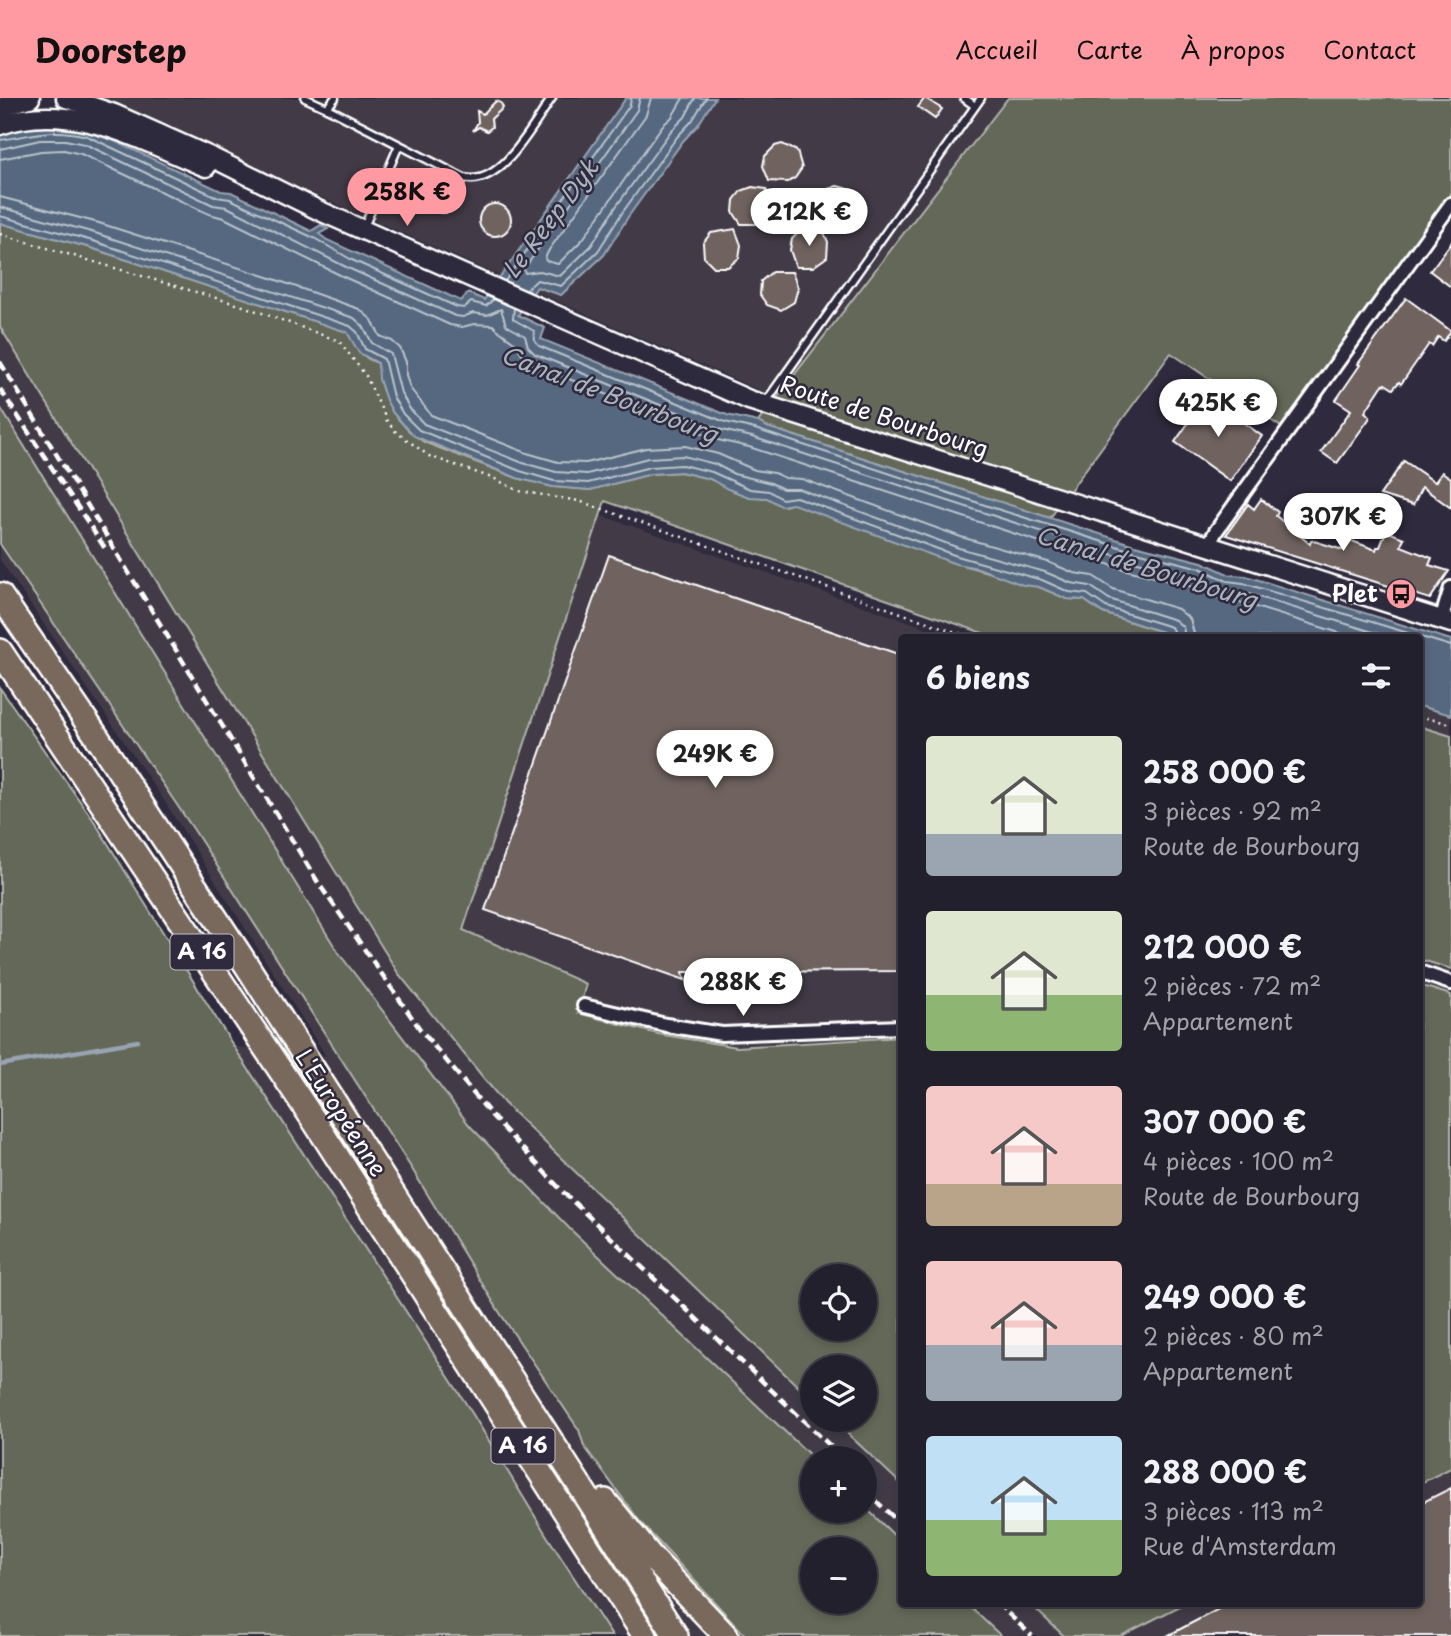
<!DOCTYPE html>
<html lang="fr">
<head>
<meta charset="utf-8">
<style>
	body { margin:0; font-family:"Playpen Sans",sans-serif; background:#2b2836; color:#f1f3f6; height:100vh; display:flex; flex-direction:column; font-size:26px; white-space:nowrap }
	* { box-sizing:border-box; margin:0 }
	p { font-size:23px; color:#a3a3aa }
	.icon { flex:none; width:38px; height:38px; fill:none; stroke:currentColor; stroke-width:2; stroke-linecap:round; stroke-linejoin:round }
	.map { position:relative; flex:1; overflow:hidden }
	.panel { position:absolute; left:898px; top:536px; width:525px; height:973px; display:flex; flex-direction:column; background:#23202e; border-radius:7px; box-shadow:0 4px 10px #0003,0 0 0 2px #403e4a }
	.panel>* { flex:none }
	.fabs { position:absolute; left:800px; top:1166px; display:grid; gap:14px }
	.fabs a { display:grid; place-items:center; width:77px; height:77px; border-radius:50%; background:#23202e; box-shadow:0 4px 10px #0003,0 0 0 2px #403e4a; font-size:35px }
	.price { position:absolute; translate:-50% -60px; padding:0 16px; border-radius:24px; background:#fff; color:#222; font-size:23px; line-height:46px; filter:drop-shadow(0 2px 4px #0008) }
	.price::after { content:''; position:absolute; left:50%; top:42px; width:21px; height:16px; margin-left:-10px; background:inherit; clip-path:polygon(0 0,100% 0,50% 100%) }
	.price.active { background:#ff9aa2; color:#111 }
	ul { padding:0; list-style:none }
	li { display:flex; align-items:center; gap:21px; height:175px; padding:0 28px }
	li span { display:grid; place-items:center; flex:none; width:196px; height:140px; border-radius:7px; color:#555 }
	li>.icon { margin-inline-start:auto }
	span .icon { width:84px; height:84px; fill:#fffc; stroke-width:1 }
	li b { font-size:30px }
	h2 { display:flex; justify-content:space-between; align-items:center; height:84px; padding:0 28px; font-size:30px }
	header { display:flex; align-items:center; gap:42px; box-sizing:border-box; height:98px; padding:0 35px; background:#ff9aa2; color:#111 }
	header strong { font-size:33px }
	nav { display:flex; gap:38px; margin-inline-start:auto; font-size:24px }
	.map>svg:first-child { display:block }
</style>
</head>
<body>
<header>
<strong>Doorstep</strong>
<nav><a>Accueil</a><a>Carte</a><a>À propos</a><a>Contact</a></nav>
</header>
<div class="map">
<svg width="1451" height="1538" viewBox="0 0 1451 1538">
	<rect width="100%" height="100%" fill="#2f2a3d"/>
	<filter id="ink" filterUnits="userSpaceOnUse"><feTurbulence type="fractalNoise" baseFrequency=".0143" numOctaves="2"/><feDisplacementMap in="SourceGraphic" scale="14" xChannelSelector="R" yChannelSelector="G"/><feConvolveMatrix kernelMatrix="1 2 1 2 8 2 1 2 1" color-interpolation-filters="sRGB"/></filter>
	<g filter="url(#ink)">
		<g fill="#423b47" fill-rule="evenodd">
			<polygon points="96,0 1008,0 777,300"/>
			<path d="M 0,229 L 398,875 L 452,944 L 585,886 L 463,832 L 600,417 L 953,539 L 901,539 L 901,1505 L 1419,1505 L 1419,608 L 1451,617 L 1451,1538 L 612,1538 L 547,1438 L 472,1315 L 234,949 L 326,958 L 163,701 L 0,462 ZM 812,1178 L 864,1178 L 864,1230 L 812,1230 ZM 812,1269 L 864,1269 L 864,1321 L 812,1321 ZM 812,1360 L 864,1360 L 864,1412 L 812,1412 ZM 812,1451 L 864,1451 L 864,1503 L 812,1503 Z"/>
		</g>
		<g fill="#636759" stroke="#b1b3ac" stroke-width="2" fill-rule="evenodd">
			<polygon points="1008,0 1451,0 1451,96 1281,329 1171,255 1050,420 767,329 758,324"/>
			<path d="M 0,125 L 91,150 L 347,234 C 358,246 359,260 378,265 L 382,291 L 393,315 L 408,332 L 424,344 L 517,380 L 553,389 L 590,392 L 651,376 L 681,374 L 710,381 L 749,398 L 767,400 L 786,408 L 793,405 L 956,465 L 1039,489 L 1067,501 L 1084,502 L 1103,515 L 1178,539 L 994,539 L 605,403 L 463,832 L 586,886 L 578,915 L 658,936 L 737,949 L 901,939 L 901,1386 L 832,1321 L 864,1321 L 864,1269 L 812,1269 L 812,1302 L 504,1005 L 398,875 L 0,229 ZM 812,1178 L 864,1178 L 864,1230 L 812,1230 Z"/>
			<path d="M 0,309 L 338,854 L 470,1028 L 569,1130 L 813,1360 L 812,1412 L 864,1412 L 865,1409 L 901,1444 L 901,1505 L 966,1505 L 1001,1538 L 746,1538 L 641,1425 L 584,1348 L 579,1332 L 500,1215 L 412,1071 L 194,732 L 0,446 ZM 812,1451 L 864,1451 L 864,1503 L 812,1503 Z"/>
			<polygon points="0,590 94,723 234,949 472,1315 547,1438 612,1538 0,1538"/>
			<polygon points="1419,628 1451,638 1451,871 1419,861"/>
			<polygon points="1419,887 1451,897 1451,1370 1419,1386"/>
			<polygon points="1029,1505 1186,1505 1121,1538 1064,1538"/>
		</g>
		<polygon fill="#54687f" stroke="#98a4b2" stroke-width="2" points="626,0 715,0 698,27 683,43 628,119 604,157 561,197 537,189 518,217 545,230 541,241 727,317 758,324 767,329 1131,446 1202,464 1230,477 1246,478 1451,542 1451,617 1419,608 1419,539 1178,539 1103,515 1084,502 1067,501 1039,489 1023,487 978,470 956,466 793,406 781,408 767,400 749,399 728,391 710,381 681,374 651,376 590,392 553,389 517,380 414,338 393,315 386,302 379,281 378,265 359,255 347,234 91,150 0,125 0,36 38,26 89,31 221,93 231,94 311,133 321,127 328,131 319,136 327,142 461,203 468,195 484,202"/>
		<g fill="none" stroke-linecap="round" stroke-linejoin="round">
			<g stroke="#bbc3cc" stroke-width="2">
				<polyline points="640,0 637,12 524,171 525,175 540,173 560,178 591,148 615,110 670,34 685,19 695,0"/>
				<polyline points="651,0 646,17 549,152 545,160 546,163 558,166 583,141 662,28 672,19 683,0"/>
				<path d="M 0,42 C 35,37 50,29 87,38 L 217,99 L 230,101 L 314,140 L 352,162 L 457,209 L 464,210 L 471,204 L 486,208 L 494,201"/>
				<polyline points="0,51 40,42 65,42 85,46 213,107 227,109 348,170 455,218 463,219 473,215 487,217 501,211 506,227 525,238 528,249 535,256 722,332 752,339 1126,461 1197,479 1226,492 1239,493 1389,539"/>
				<path d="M 0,61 L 41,53 L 64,52 L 81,56 L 209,116 L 224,120 L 344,179 L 450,227 L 462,229 L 474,226 L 493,227 C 500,236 511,240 516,246 C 521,254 522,259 530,265 L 718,342 L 749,349 L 1123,471 L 1193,489 L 1224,502 L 1236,503 L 1353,539"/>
				<polyline points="0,99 99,125 271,180 359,211 372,222 380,238 392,243 400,250 406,264 406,277 410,290 431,317 527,355 558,364 586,365 646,350 685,348 718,356 755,372 774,375 785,380 802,381 961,439 1048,464 1074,475 1093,478 1113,491 1178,511 1190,521 1195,539"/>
				<polyline points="0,109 95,135 354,220 363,228 372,245 391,256 401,295 410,311 424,326 523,365 556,374 587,376 648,360 683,358 715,366 734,376 771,385 783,391 799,391 959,450 1045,474 1071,485 1090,488 1109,501 1175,522 1183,529 1185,539"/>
				<polyline points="0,118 93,143 350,228 357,234 365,251 384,261 393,299 403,316 419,332 520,373 554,383 588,385 650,369 682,367 712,374 750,391 769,393 782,401 796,399 957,458 1042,482 1069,494 1087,496 1106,509 1171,529 1176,539"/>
				<polyline points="505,183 630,7 631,0"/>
				<polyline points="526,192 537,182 561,188 598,153 622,115 677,39 692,23 706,0"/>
				<polyline points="514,210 513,221 534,233 535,243 539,248 725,324 755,331 997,411 1129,452 1200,470 1227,483 1243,485 1451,548"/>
			</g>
			<polyline stroke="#98a4b2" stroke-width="4.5" points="0,967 138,943"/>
		</g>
		<g fill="#6f635e" stroke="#fff" stroke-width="2">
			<polygon points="925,0 942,11 935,21 918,9"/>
			<polygon points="496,3 501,5 503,10 491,21 492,29 487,33 479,29 473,33 478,24 477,13 483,16"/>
			<polygon points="782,46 797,53 802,70 795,80 788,84 769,83 763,68 765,58 775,48"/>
			<circle cx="443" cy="99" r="16"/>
			<polygon points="837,88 852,92 858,100 859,110 850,124 829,127 822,114 821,102 828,91"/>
			<polygon points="752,89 766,91 771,104 770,115 760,126 741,126 733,114 734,102 741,93"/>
			<circle cx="495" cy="122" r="16"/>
			<polygon points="809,130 823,132 828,144 827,159 813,169 796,169 790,152 792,141 799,134"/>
			<polygon points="735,131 741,147 739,160 728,169 714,169 704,159 703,145 711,135"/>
			<polygon points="1451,145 1451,189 1430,173"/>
			<polygon points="772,174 792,174 798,190 794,204 781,212 767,207 760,197 761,183"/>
			<polygon points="1406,200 1451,233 1444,243 1438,239 1432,248 1429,246 1401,286 1399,284 1393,291 1385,286 1382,288 1365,314 1370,318 1369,321 1337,365 1321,354 1351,312 1336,302 1360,267 1358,266"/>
			<polygon points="1204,302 1223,316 1226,312 1262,338 1230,383 1175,344 1189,324 1186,322"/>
			<polygon points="1404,363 1435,384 1442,374 1451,380 1451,410 1422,389 1413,407 1380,397"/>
			<polygon points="1261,401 1278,414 1276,418 1310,446 1311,442 1343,452 1352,443 1376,452 1377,449 1380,449 1386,433 1404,440 1401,448 1432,460 1429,467 1449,473 1430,501 1226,437 1248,406 1254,411"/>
			<polygon points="609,457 901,557 901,873 683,874 685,882 485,812"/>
			<polygon points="1451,1390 1451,1538 1167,1538 1230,1505 1419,1505 1419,1406"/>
		</g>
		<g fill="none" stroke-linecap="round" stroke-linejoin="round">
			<g stroke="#fff" stroke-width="11">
				<g id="lane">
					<polyline points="305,0 327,10 335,0"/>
					<polyline points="964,0 975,8"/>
					<path d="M 327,10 L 464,80 C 501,90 534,25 552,0"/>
					<polyline points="364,129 399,47"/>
					<polyline points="765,305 981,0"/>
				</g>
			</g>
			<g stroke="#fff" stroke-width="18">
				<g id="street">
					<polyline points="1208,448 1216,433 1451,106"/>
					<polyline points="1441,522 1451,490"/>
					<polyline points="1419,874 1451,885"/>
					<polyline points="584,908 666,927 722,936 901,929"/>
				</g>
			</g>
			<g stroke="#fff" stroke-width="23">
				<g id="secondary">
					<polyline points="66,0 114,16 213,60 320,113 749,302 1451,525"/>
					<polyline points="0,9 30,0"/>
					<path d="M 0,27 C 71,1 141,43 206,69"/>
				</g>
			</g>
			<g stroke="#fff" stroke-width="28">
				<g id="highway">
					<polyline points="0,497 97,639 240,857 676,1538"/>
					<polyline points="0,553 315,1024 645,1538"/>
					<polyline points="605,1403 653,1461 726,1538"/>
				</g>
			</g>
			<g stroke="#fff" stroke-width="2.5" stroke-dasharray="2 5" stroke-linecap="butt">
				<polyline points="0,136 243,208 339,243 366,278 387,323 395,333 429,358 495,381 519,393 579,403 970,539"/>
				<polyline points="1419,618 1451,626"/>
			</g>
			<use href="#lane" stroke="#2f2a3d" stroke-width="6"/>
			<use href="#street" stroke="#2f2a3d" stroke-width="12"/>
			<use href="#secondary" stroke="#2f2a3d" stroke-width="18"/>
			<use href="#highway" stroke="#78695c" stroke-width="23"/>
			<g stroke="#fff" stroke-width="4.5" stroke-dasharray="10 5" stroke-linecap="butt">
				<polyline points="0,264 319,786 420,931 493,1019 563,1094 843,1360"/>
				<polyline points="0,291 106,452"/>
				<polyline points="864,1392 901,1426"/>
				<polyline points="997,1505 1032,1538"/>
			</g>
		</g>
	</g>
	<defs>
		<g id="bus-disc" transform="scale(1.575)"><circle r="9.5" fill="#ff9aa2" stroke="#2f2a3d"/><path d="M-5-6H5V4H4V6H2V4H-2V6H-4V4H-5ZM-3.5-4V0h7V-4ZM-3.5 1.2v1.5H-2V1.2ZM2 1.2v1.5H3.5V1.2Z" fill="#111"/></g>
	</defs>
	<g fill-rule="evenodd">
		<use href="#bus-disc" x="1401" y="496"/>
	</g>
	<g text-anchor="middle" stroke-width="5" stroke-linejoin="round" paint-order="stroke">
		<g fill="#2f2a3d" stroke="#c1bfc5" stroke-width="2">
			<rect x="170.5" y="836.5" width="63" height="35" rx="5"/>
			<rect x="491.5" y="1330.5" width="63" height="35" rx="5"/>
		</g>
		<g font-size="21" font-weight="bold" fill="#fff">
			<text x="202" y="861">A 16</text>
			<text x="523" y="1355">A 16</text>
		</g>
		<g font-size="23" fill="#fff" stroke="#2f2a3d">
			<text transform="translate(884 319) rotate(18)" y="8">Route de Bourbourg</text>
			<text transform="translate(341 1015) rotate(57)" y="8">L'Européenne</text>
		</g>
		<g font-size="23" font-weight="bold" fill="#fff" stroke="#2f2a3d" text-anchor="end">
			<text x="1378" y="504">Plet</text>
		</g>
		<g font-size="24" font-style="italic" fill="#aab4bf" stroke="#2f2a3d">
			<text transform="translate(551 121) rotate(-53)" y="8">Le Reep Dyk</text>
			<text transform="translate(609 297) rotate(21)" y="8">Canal de Bourbourg</text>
			<text transform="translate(1146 470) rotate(17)" y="8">Canal de Bourbourg</text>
		</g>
	</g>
</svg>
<div class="fabs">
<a><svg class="icon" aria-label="locate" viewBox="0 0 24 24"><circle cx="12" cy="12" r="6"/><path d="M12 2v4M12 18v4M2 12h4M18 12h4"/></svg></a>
<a><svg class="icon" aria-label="layers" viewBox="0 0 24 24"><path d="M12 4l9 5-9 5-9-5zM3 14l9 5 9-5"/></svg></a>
<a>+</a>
<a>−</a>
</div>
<b class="price active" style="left:407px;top:130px">258K €</b>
<b class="price" style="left:809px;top:150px">212K €</b>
<b class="price" style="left:1218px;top:341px">425K €</b>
<b class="price" style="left:1343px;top:455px">307K €</b>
<b class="price" style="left:715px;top:692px">249K €</b>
<b class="price" style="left:743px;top:920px">288K €</b>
<section class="panel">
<h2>6 biens<svg class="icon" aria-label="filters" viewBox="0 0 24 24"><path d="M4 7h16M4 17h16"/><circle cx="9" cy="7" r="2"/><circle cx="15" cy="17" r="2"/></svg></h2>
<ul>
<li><span style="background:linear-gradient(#dfe7d0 70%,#9aa5b1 0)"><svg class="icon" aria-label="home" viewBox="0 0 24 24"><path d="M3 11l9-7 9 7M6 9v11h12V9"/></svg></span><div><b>258 000 €</b><p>3 pièces · 92 m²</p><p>Route de Bourbourg</p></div></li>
<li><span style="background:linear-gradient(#dfe7d0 60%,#8fb573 0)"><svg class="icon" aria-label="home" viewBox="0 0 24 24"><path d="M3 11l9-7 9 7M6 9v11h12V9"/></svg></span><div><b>212 000 €</b><p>2 pièces · 72 m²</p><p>Appartement</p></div></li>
<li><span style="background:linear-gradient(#f6c9c9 70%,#b9a48a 0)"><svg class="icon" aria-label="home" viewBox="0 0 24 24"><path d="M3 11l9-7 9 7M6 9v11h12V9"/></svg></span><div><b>307 000 €</b><p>4 pièces · 100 m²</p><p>Route de Bourbourg</p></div></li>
<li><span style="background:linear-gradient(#f6c9c9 60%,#9aa5b1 0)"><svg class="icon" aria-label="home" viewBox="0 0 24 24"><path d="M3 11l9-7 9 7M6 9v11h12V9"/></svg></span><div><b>249 000 €</b><p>2 pièces · 80 m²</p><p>Appartement</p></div></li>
<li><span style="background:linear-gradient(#bfe0f5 60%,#8fb573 0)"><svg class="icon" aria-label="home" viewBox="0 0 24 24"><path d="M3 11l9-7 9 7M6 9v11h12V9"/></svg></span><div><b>288 000 €</b><p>3 pièces · 113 m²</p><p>Rue d'Amsterdam</p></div></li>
</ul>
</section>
</div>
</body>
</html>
